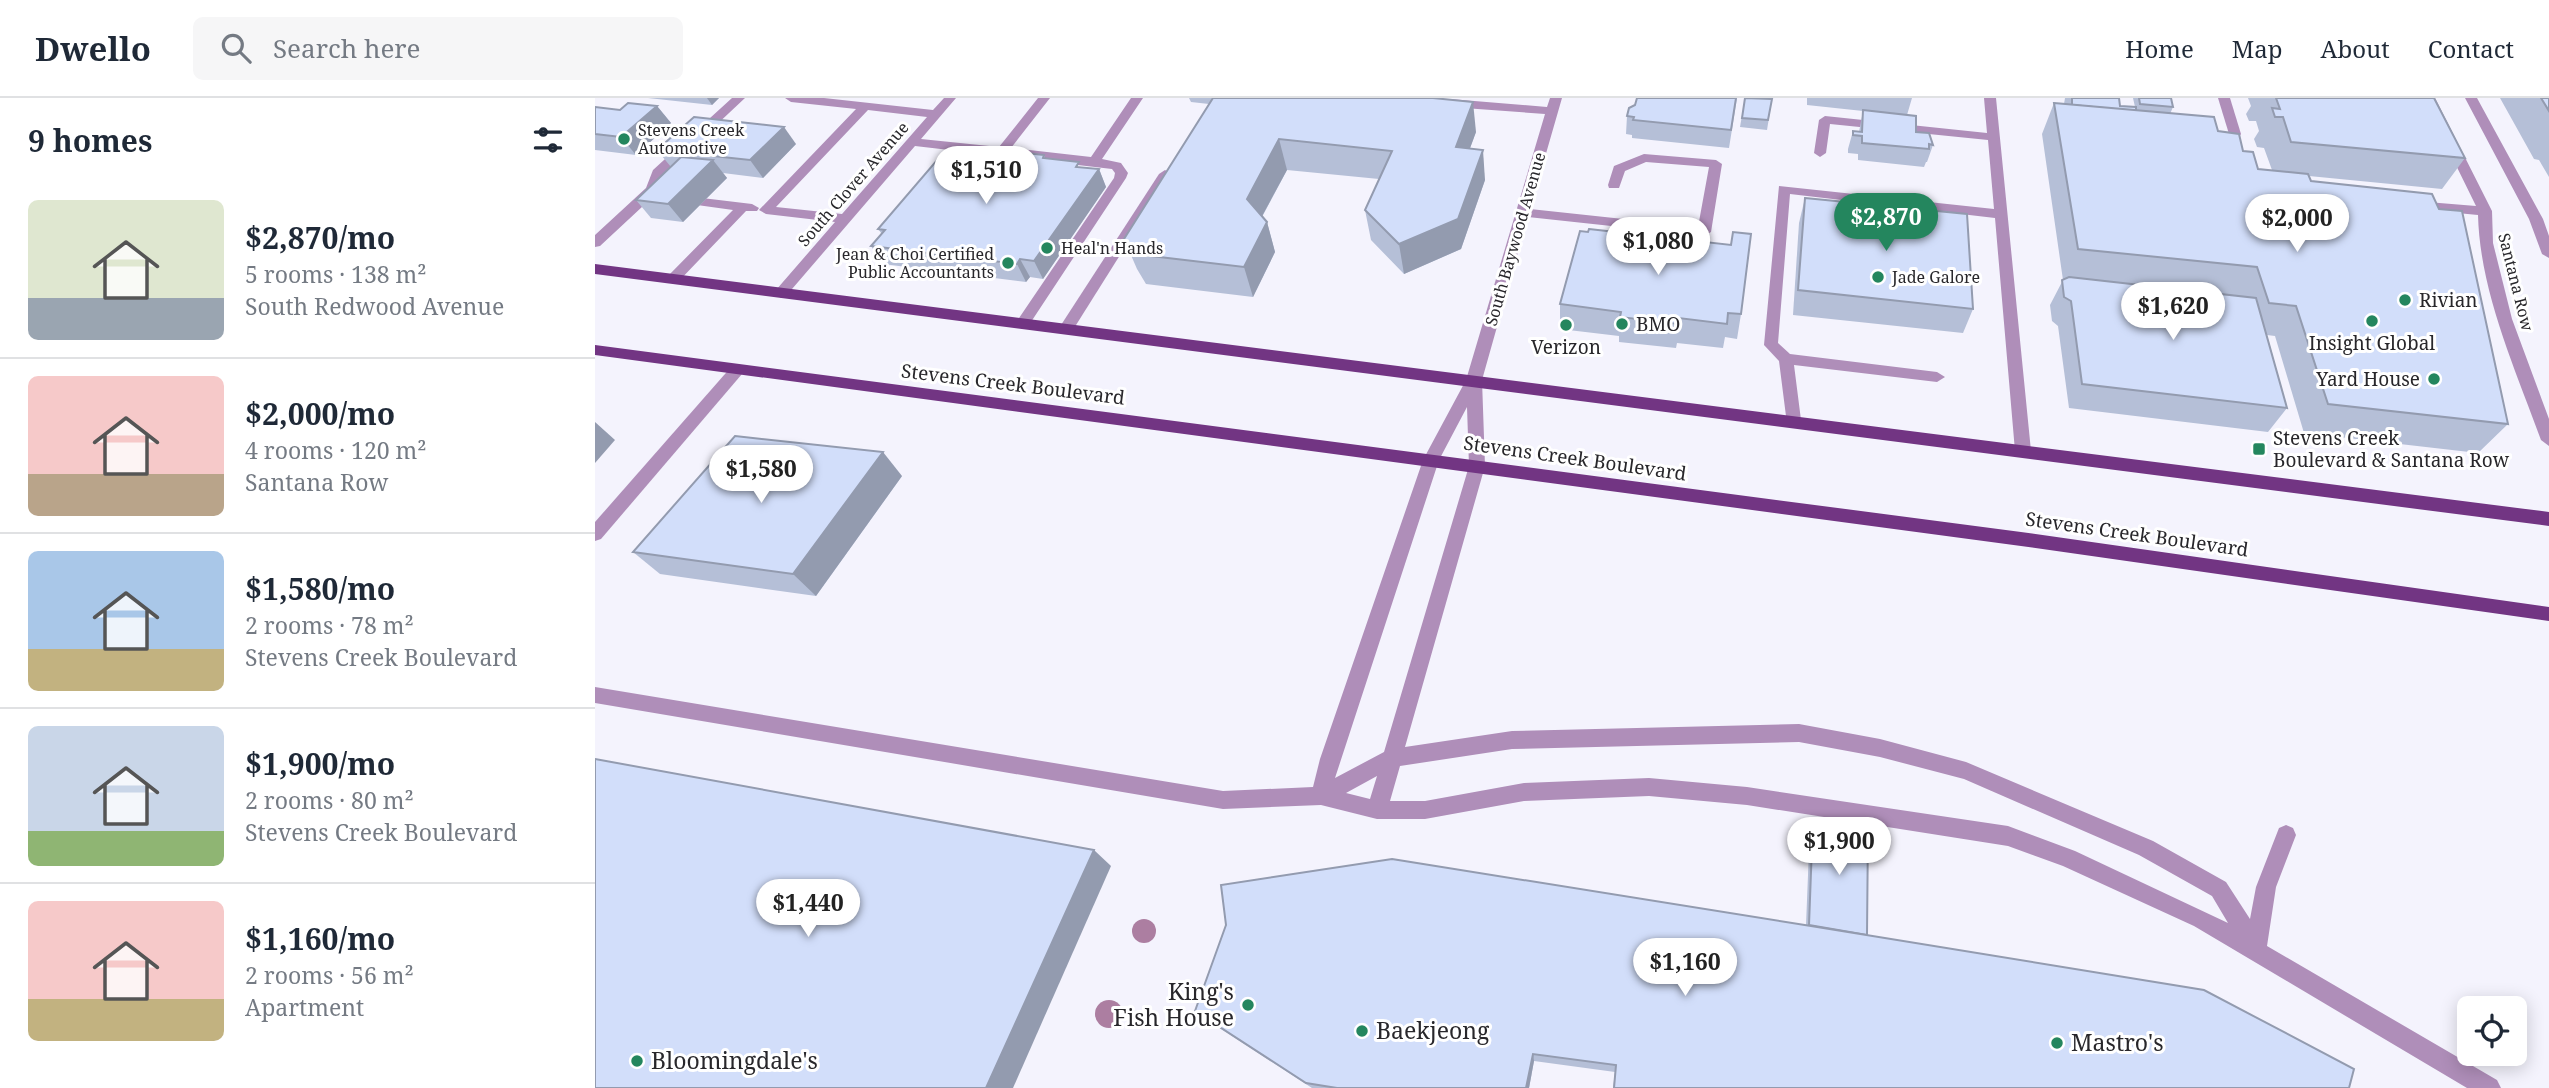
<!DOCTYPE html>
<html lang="en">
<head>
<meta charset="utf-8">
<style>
	body { margin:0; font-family:"Noto Serif",serif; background:#f6f6f7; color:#1f2937; height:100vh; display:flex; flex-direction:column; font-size:26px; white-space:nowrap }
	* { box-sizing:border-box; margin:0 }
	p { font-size:23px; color:#747a83 }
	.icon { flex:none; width:38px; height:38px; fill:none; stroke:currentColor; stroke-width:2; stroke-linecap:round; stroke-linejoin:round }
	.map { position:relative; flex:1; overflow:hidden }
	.side { display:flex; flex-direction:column; background:#fff; width:595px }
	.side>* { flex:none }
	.controls { position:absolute; left:1862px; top:898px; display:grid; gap:14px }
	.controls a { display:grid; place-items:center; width:70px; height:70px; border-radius:10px; background:#fff; box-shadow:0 4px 18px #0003; font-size:35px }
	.price { position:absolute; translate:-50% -60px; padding:0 16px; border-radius:24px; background:#fff; color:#222; font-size:23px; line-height:46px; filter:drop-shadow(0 2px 4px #0008) }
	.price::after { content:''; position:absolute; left:50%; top:42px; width:21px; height:16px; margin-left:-10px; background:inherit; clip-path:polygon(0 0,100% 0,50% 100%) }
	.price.current { background:#24865e; color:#fff }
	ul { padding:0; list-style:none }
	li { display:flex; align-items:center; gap:21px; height:175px; padding:0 28px }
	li+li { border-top:2px solid #e0e1e3 }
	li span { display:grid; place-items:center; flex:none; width:196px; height:140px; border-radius:10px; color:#555 }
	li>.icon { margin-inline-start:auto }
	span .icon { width:84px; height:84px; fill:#fffc; stroke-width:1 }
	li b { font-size:30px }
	h2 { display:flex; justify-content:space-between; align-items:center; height:84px; padding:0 28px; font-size:30px }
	header { display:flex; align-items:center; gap:42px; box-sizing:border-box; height:98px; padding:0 35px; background:#fff; border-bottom:2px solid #e0e1e3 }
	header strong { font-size:33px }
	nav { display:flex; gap:38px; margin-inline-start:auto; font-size:24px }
	.search { width:490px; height:63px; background:#f6f6f7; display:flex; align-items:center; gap:18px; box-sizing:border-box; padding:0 24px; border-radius:10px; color:#747a83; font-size:26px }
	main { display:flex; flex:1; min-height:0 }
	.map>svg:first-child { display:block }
</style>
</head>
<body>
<header>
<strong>Dwello</strong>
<div class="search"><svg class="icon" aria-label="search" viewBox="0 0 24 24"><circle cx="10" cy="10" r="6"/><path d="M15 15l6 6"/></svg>Search here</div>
<nav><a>Home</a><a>Map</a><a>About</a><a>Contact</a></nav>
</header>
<main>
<section class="side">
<h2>9 homes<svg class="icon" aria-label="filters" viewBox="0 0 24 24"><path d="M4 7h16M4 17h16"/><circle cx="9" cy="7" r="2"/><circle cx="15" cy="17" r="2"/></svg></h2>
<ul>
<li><span style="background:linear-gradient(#dfe7d0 70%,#9aa5b1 0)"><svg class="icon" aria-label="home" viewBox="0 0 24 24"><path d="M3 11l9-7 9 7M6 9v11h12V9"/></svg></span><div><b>$2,870/mo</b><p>5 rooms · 138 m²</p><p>South Redwood Avenue</p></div></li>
<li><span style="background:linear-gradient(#f6c9c9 70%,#b9a48a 0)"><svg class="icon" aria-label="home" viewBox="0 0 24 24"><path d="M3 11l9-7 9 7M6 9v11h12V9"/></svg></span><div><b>$2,000/mo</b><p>4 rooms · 120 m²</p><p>Santana Row</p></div></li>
<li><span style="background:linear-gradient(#a9c7e8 70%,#c2b280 0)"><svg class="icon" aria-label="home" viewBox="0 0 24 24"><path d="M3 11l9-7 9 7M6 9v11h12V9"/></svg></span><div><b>$1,580/mo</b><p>2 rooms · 78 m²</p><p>Stevens Creek Boulevard</p></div></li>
<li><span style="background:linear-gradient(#c9d6e8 75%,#8fb573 0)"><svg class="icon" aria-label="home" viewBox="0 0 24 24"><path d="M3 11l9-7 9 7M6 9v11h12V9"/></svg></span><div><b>$1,900/mo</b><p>2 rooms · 80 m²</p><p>Stevens Creek Boulevard</p></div></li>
<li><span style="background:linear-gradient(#f6c9c9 70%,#c2b280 0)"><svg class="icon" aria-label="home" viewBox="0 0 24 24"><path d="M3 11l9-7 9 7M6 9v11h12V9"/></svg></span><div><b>$1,160/mo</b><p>2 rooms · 56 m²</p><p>Apartment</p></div></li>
</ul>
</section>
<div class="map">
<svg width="1954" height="990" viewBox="0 0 1954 990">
	<rect width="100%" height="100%" fill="#f4f3fd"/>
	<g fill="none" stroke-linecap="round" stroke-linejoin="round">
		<g fill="#af8eb9" fill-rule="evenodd">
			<polygon points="137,0 150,0 69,76 62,95 5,148 0,149 0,137 51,90 58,72"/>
			<path d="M 190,0 L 229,0 L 338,12 L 349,0 L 361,0 L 326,41 L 404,49 L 443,0 L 455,0 L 416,50 L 496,59 L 536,0 L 548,0 L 507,61 L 526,65 L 533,75 L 531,80 L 432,230 L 427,231 L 420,226 L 519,80 L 520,75 L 517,71 L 320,48 L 191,198 L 186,200 L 179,195 L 181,192 L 240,124 L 171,116 L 164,112 L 261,11 L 196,4 ZM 273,12 L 332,19 L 247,116 L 181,109 Z"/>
			<path d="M 955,0 L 967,0 L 935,111 L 1103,129 L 1114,69 L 1051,64 L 1030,73 L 1024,90 L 1014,90 L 1013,87 L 1019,68 L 1049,56 L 1121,62 L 1127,66 L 1116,134 L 1109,138 L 933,119 L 887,282 L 890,368 L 810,649 L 917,633 L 1204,626 L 1285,641 L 1371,664 L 1558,743 L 1631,784 L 1655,821 L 1661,789 L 1684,730 L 1691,727 L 1698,730 L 1701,737 L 1681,789 L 1672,848 L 1902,982 L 1906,990 L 1872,990 L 1599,828 L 1468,768 L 1413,748 L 1152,707 L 1054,698 L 929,703 L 830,721 L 782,721 L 726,707 L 628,711 L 0,605 L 0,589 L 628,693 L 718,689 L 725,661 L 828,362 L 871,282 L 950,16 L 855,9 L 849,5 L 855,1 L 952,9 ZM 872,309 L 874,368 L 789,654 L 740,680 L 844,362 ZM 1204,644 L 1285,659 L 1369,681 L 1544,757 L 1617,798 L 1633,825 L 1480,753 L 1413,728 L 1152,689 L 1054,680 L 929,685 L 830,703 L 795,703 L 805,668 L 917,651 ZM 782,678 L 775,701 L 751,695 Z"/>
			<polygon points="1389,0 1401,0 1436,353 1434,357 1428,359 1420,353 1400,120 1195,96 1183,245 1195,256 1342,274 1350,279 1342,284 1199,267 1206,322 1198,328 1192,326 1184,263 1169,247 1184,88 1399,111 1393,42 1235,26 1231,55 1225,59 1219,55 1224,22 1230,18 1392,35"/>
			<polygon points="1623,0 1635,0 1646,36 1644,39 1634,36"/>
			<path d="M 1828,0 L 1840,0 L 1897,113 L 1898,145 L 1917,221 L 1954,321 L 1954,348 L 1946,342 C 1920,270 1885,194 1883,117 L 1820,111 L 1813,107 L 1820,103 L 1881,108 Z"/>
			<polygon points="1870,0 1882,0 1948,121 1954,138 1954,160 1947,156 1934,121"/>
			<polygon points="570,72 576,76 476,235 466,235 466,227 564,76"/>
			<polygon points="107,100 157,106 164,110 162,113 151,113 82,185 72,185 72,179 138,112 102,107 100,104"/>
			<polygon points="142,267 150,272 147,276 6,441 0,443 0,424 137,268"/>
		</g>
		<g fill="#723583" fill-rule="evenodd">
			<polygon points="0,166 1954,414 1954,428 0,176"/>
			<polygon points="0,247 1426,434 1954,509 1954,523 1426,448 0,257"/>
		</g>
	</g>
	<g fill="#ac7ea1">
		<circle cx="549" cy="833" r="12"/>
		<circle cx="514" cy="916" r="14"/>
	</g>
	<g fill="#b5bfd7">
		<polygon points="53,0 124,0 117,7"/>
		<polygon points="594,0 838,0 881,34 875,50 890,82 866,151 809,176 776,142 770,112 784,81 692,72 667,119 672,124 680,154 658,199 551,186 542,171 529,141 614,6 596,4"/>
		<polygon points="1142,0 1134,50 1037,40 1037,37 1031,36 1032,18"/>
		<polygon points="1150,0 1177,1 1172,32 1145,29"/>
		<polygon points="1212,0 1317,0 1312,17 1321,34 1338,47 1332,64 1331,64 1329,69 1263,62 1263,56 1253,55 1253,51 1258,33 1264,34 1268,13 1212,7"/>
		<polygon points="1470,0 1524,0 1525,8 1540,9 1538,0 1576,0 1578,9 1575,16 1623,33 1648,53 1663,71 1677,72 1669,50 1662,49 1659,41 1664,33 1661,23 1654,23 1651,16 1656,8 1653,0 1839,0 1870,60 1847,91 1714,78 1716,83 1913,326 1883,355 1709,335 1680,238 1672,237 1692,310 1673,334 1474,310 1463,228 1457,223 1455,207 1468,182 1447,36 1459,5 1469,6"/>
		<polygon points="1905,0 1954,0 1954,79 1944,62 1939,61"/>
		<polygon points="62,8 76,25 41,57 0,52 0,9 25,12"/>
		<polygon points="201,46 168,80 128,75 132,80 88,124 56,120 41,102 76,69 62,52"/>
		<polygon points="449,57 450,60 487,70 504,71 511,89 448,181 435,179 431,184 288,166 276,148 287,136 283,131 387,58"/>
		<polygon points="1210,100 1378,211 1368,235 1198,217 1204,125"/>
		<polygon points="985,133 1146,216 1142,241 1130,239 1128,250 1082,245 1081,250 1024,244 1024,238 965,231 965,206"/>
		<polygon points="307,378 221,498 65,476 38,454"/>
		<polygon points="1218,721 1272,837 1754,990 1018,990 1020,974 939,963 934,990 717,990 611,921 600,913 1211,827 1215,727"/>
	</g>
	<g fill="#939baf">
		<polygon points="112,0 124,0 117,7"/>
		<polygon points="878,4 881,34 864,80 861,49"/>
		<polygon points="62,8 76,25 41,57 26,39"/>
		<polygon points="189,29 201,46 168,80 155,62"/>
		<polygon points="684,41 692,72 660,131 652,101"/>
		<polygon points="888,52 890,82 866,151 809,176 804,146"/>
		<polygon points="118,62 132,80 88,124 73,106"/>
		<polygon points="504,71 511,89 448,181 439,163"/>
		<polygon points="672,124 680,154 658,199 649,169"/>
		<polygon points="425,161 435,179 431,184 422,166"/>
		<polygon points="0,324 20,342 0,365"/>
		<polygon points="288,354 307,378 221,498 198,476"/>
		<polygon points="499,752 516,768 418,990 391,990"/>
		<polygon points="938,956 939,963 934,990 931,990"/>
	</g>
	<g fill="#d2defa" stroke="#939baf" stroke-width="2">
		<polygon points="618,0 838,0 878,4 861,49 888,52 863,121 804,146 770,112 797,53 684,41 652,101 672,124 649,169 539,156 529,141"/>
		<polygon points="1042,0 1141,0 1136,32 1038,22 1039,19 1032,18 1034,10 1040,7"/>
		<polygon points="1150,0 1177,1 1173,22 1147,20"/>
		<polygon points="1477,0 1524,0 1525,8 1541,9 1541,13 1477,7"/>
		<polygon points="1544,0 1576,0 1578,9 1545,6"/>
		<polygon points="1681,0 1839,0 1870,60 1696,44 1688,19 1680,19 1677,10 1685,11"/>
		<polygon points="1946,0 1954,0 1954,13"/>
		<polygon points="33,5 62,8 26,39 0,36 0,9 25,12"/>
		<polygon points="1459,5 1619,19 1623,33 1644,36 1648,53 1658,54 1663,71 1713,76 1716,83 1837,96 1844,111 1867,113 1913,326 1733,306 1701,208 1674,205 1662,169 1483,151"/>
		<polygon points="1268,12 1321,18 1321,34 1334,35 1338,47 1334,46 1334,51 1267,45 1267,38 1258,37 1258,33 1267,34"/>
		<polygon points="99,19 189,29 155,62 62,52"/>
		<polygon points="401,52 449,57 448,60 484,64 481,69 504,71 439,163 425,161 422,166 276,148 290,132 283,131 349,54 387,58 391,53"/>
		<polygon points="86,59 118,62 73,106 41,102"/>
		<polygon points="1210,100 1372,116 1378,211 1203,192"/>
		<polygon points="994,131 1136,147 1138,134 1156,136 1146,216 1133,215 1132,226 1084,220 1083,226 1025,219 1026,214 965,206 985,133 993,134"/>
		<polygon points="1474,179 1661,200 1692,310 1487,286 1476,203 1469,199 1467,182"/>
		<polygon points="140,338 288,354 198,476 38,454"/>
		<polygon points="0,661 499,752 391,990 0,990"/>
		<polygon points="1218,721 1273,729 1272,837 1214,827"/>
		<polygon points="797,761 1216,828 1609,892 1759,971 1754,990 1019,990 1021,967 938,956 931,990 742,990 711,985 600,913 631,827 626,787"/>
	</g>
	<g fill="#24865e" stroke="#fff" stroke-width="2.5">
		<circle cx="29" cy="41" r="7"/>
		<circle cx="452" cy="150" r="7"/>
		<circle cx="413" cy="165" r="7"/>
		<circle cx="1283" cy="179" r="7"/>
		<circle cx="1810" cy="202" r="7"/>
		<circle cx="1777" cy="223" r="7"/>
		<circle cx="1027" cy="226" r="7"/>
		<circle cx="971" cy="227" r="7"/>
		<circle cx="1839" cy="281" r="7"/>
		<rect x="1657" y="344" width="14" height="14" rx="3.5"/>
		<circle cx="653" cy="907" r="7"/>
		<circle cx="767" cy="933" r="7"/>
		<circle cx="1462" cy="945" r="7"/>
		<circle cx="42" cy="963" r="7"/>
	</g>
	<g text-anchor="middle" stroke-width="6" stroke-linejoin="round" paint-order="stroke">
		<g font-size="16" fill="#28272b" stroke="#fff" text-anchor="start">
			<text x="43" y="38">Stevens Creek<tspan x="43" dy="18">Automotive</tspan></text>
			<text x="466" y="156">Heal'n Hands</text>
			<text x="399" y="162" text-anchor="end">Jean &amp; Choi Certified<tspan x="399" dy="18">Public Accountants</tspan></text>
			<text x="1297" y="185">Jade Galore</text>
		</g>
		<g font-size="16" fill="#28272b" stroke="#fff">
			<text transform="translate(258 86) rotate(-49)" y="6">South Clover Avenue</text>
			<text transform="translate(920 141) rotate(-74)" y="6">South Baywood Avenue</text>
			<text transform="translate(1921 184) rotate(76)" y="6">Santana Row</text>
		</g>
		<g font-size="19" fill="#28272b" stroke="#fff" text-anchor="start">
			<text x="1824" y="209">Rivian</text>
			<text x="1041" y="233">BMO</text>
			<text x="1777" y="252" text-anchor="middle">Insight Global</text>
			<text x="971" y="256" text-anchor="middle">Verizon</text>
			<text x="1825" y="288" text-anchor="end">Yard House</text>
			<text x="1678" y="347">Stevens Creek<tspan x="1678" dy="22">Boulevard &amp; Santana Row</tspan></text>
		</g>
		<g font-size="19" fill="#28272b" stroke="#fff">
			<text transform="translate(418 286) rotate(7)" y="7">Stevens Creek Boulevard</text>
			<text transform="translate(980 360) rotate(8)" y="7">Stevens Creek Boulevard</text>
			<text transform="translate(1542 436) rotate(8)" y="7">Stevens Creek Boulevard</text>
		</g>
		<g font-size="23" fill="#28272b" stroke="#fff" text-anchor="start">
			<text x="639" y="902" text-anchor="end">King's<tspan x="639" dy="26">Fish House</tspan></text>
			<text x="781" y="941">Baekjeong</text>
			<text x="1476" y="953">Mastro's</text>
			<text x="56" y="971">Bloomingdale's</text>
		</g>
	</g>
</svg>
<div class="controls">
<a><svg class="icon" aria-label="locate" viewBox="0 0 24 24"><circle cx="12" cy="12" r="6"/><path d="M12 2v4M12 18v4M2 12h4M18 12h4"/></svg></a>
</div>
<b class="price" style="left:391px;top:108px">$1,510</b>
<b class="price current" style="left:1291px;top:155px">$2,870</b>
<b class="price" style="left:1702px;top:156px">$2,000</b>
<b class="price" style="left:1063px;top:179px">$1,080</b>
<b class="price" style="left:1578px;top:244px">$1,620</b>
<b class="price" style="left:166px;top:407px">$1,580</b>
<b class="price" style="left:1244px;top:779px">$1,900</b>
<b class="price" style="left:213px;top:841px">$1,440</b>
<b class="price" style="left:1090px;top:900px">$1,160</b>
</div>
</main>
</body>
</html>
